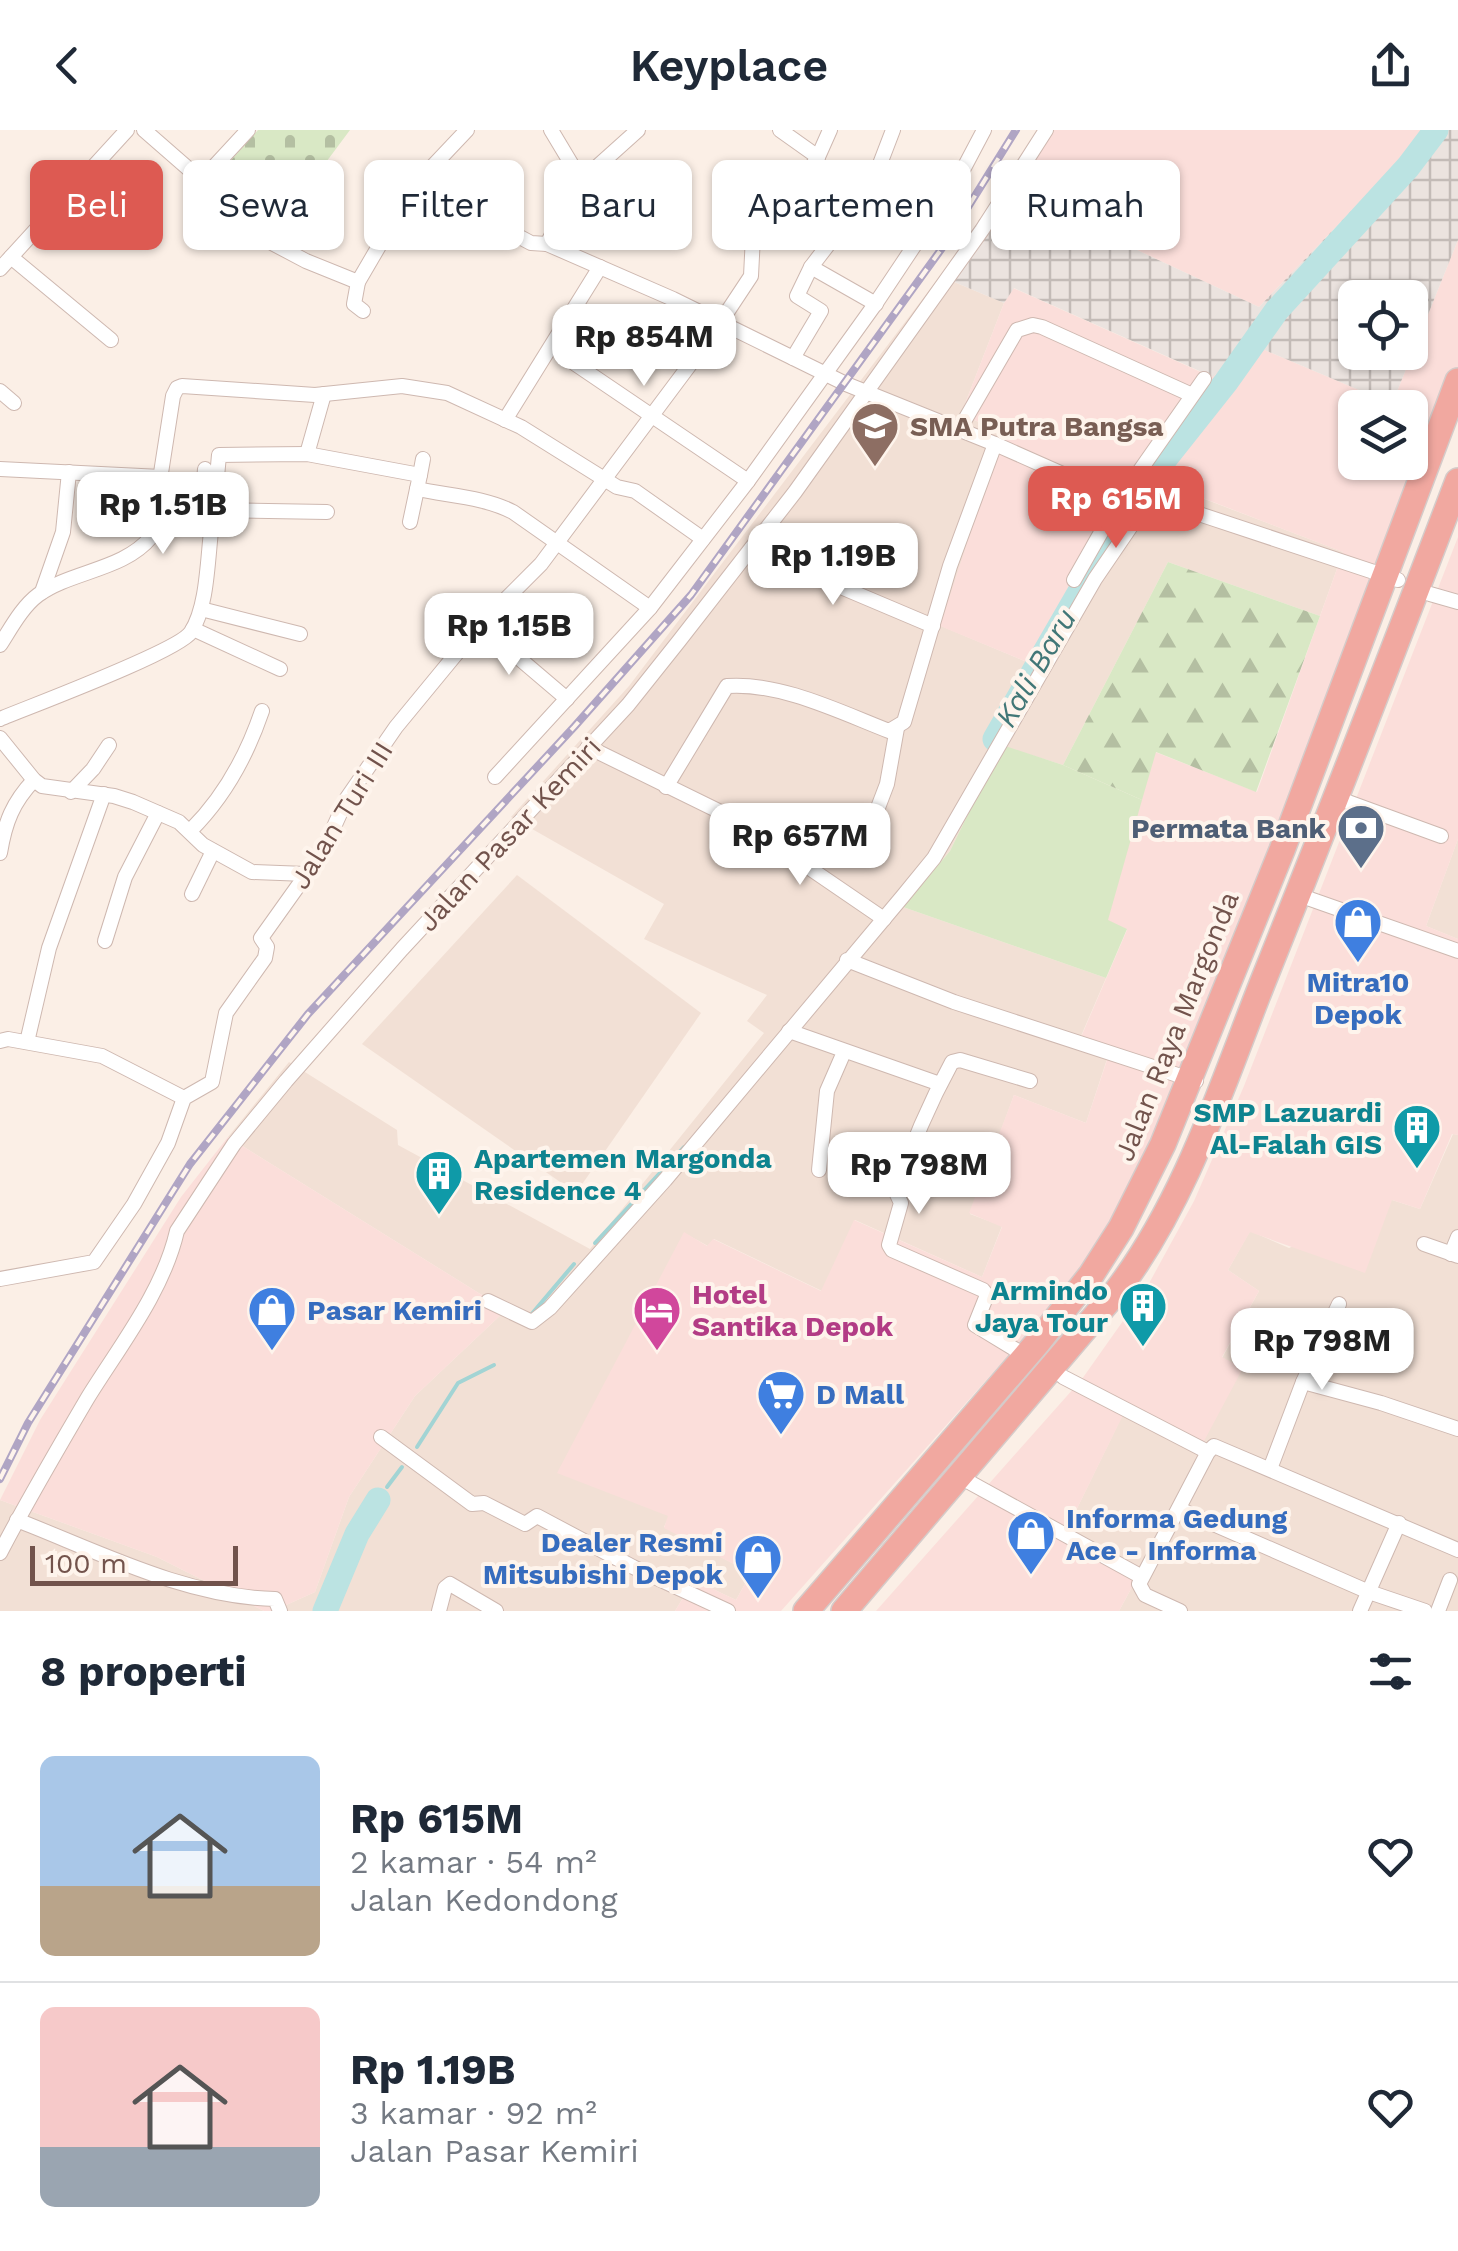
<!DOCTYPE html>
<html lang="id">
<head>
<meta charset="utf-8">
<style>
	body { margin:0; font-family:"Work Sans",sans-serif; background:#f6f6f7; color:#1f2937; height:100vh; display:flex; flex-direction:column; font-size:38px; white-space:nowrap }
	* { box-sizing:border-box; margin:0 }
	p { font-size:32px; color:#747a83 }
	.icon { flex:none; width:55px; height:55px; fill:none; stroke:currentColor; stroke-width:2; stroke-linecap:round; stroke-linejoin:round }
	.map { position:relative; height:1481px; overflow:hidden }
	.side { display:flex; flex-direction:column; background:#fff; flex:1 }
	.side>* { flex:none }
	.hud { position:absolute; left:30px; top:30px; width:1400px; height:90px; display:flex; gap:20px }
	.buttons { position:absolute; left:1338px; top:150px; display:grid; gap:20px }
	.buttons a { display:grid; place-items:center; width:90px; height:90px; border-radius:15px; background:#fff; box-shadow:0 2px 8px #0004; font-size:50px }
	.scale { position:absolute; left:30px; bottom:25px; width:208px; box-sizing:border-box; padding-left:10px; border:5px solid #72534c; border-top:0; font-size:28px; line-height:35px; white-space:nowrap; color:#72534c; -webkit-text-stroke:8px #fef4ec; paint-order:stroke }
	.price { position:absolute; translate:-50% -85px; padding:0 22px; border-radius:20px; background:#fff; color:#222; font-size:32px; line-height:65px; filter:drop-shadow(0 2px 5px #0008) }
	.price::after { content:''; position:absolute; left:50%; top:60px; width:30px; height:22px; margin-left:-15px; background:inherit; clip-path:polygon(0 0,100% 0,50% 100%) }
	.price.current { background:#dd5a52; color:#fff }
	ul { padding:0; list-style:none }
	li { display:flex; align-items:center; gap:30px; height:250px; padding:0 40px }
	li+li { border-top:2px solid #e0e1e3 }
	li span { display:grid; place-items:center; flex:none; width:280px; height:200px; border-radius:15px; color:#555 }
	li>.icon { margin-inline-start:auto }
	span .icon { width:120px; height:120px; fill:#fffc; stroke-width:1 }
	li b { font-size:42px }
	h2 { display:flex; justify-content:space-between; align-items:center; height:120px; padding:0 40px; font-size:42px }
	.chip { padding:0 35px; border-radius:15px; background:#fff; box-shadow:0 2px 8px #0004; font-size:35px; line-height:90px }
	.chip.current { background:#dd5a52; color:#fff }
	header { display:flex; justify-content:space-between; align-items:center; height:130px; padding:0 40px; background:#fff; font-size:45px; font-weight:600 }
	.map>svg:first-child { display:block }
</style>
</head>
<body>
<header><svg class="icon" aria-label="back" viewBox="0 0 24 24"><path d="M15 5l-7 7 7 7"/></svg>Keyplace<svg class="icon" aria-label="share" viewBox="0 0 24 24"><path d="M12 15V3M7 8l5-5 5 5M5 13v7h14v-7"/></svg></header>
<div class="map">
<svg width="1458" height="1481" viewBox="0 0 1458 1481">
	<defs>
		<pattern id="industrial-grid" width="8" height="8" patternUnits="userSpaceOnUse" patternTransform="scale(2.5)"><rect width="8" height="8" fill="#ebe3df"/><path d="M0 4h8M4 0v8" fill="none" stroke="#c3bbb7"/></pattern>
		<pattern id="forest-firs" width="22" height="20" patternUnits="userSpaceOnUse" patternTransform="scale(2.5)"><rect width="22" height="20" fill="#d9e8c5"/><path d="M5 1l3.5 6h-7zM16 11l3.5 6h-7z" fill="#b4bfa2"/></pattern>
		<pattern id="cemetery-stones" width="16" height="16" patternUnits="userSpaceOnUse" patternTransform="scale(2.5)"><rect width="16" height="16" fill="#d9e8c5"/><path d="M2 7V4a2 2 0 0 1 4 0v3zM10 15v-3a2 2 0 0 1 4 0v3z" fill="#b4bfa2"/></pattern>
	</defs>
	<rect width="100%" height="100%" fill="#fbefe6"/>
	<g fill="#f2e0d5">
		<polygon points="940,146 1004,173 961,284 1003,303 941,496 1027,532 1147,347 1343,422 1320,486 1168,432 1063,635 1002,616 950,721 903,777 1106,848 1078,913 1109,923 1086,993 1014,965 970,1084 1002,1096 982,1147 855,1090 822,1161 714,1109 708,1116 684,1103 669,1386 664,1397 751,1443 736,1470 694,1450 675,1481 273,1481 315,1462 349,1367 415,1266 506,1180 228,1007 289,932 397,1000 398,1015 590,1119 764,903 747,891 767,865 644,809 664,774 511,687 629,556"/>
		<polygon points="1458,709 1458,809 1426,796"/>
		<polygon points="517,745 701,883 576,1063 362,914"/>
		<polygon points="1453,1004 1458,1005 1458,1481 1119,1481 1138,1446 1065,1403 1128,1274 1242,1238 1222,1228 1259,1161 1228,1140 1250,1101 1289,1118 1392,1070 1420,1079"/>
		<polygon points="0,1370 157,1427 264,1481 0,1481"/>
	</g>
	<g fill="#fbdeda" fill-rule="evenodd">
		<polygon points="1039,0 1429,0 1259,177 1002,57"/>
		<path d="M 1458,110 L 1458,239 L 1179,960 L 1128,1067 L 1071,1155 L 781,1481 L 675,1481 L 694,1450 L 736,1470 L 751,1443 L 664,1398 L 668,1386 L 557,1343 L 684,1102 L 707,1116 L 713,1109 L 821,1161 L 854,1090 L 982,1147 L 1002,1097 L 969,1083 L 1014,965 L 1086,993 L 1109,924 L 1078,914 L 1127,800 L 1107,791 L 1155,622 L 1257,662 L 1343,422 L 1148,347 L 1027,532 L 940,496 L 1003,303 L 961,284 L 1004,173 L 1013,158 L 1212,247 L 1248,213 L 1392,274 ZM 1355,278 L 1410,278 L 1410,332 L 1355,332 Z"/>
		<polygon points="1458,407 1458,709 1426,796 1458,809 1458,1005 1452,1004 1420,1079 1392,1070 1365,1143 1250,1102 1228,1140 1259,1161 1222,1227 1243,1238 1203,1313 1128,1275 1065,1403 1138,1446 1119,1481 876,1481 1082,1249 1147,1157 1194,1071 1244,956"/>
		<polygon points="228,1007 506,1180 415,1266 349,1367 315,1462 273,1481 264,1481 157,1427 0,1370 40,1290 181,1067"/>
	</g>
	<path fill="url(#industrial-grid)" fill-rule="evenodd" d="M 1429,0 L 1458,0 L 1458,110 L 1392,274 L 1248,213 L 1213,247 L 1014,158 L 1004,173 L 940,146 L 1002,57 L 1259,177 ZM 1355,168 L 1410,168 L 1410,222 L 1355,222 Z"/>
	<polygon fill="#d9e8c5" points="1002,615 1063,635 1142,670 1108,790 1127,799 1106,848 903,777 950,721"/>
	<polygon fill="url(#forest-firs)" points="1168,432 1320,486 1256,662 1156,622 1142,670 1063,635"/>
	<polygon fill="url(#cemetery-stones)" points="258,0 350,0 315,47 283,73 269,110 235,90 209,55"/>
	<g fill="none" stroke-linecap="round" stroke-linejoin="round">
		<g stroke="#a2d4d4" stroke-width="4">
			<polyline points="595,1113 684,1017"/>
			<polyline points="530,1186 574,1134"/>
			<polyline points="417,1317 458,1253 494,1235"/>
			<polyline points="387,1357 402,1337"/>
		</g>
		<g stroke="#bbe3e2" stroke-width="25">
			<polyline points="995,609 1134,368 1226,252 1277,180 1408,37 1436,0"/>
			<polyline points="325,1481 357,1404 378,1370"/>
		</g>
		<g stroke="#ceb8b0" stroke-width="16">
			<g id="street">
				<polyline points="144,0 191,41 202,43"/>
				<polyline points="467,0 414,56 477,96 499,96 531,113 547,114 673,169 846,254 995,314 1137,377 1168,377 1193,382 1398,450"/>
				<polyline points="780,0 818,27"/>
				<polyline points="202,43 201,54 225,84 253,103 306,131 358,152 414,56"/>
				<polyline points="202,43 211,40 248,0"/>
				<polyline points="579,53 638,0"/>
				<polyline points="870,60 932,86"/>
				<polyline points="547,114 579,53 578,45 551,0"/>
				<polyline points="11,127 111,210"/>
				<polyline points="811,137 876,174"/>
				<polyline points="0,139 127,0"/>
				<polyline points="358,152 354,174 363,181"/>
				<polyline points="793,228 821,181 797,166 811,137 870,60 893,0"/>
				<polyline points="571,231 748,351"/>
				<polyline points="0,261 14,273"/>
				<polyline points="505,290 600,137"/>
				<polyline points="959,300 1017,200 1033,195 1042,197 1192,265"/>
				<polyline points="307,324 324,264"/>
				<polyline points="0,339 161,347"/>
				<polyline points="205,339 203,364 207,369 215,369"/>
				<polyline points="420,345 423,329"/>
				<path d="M 417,359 C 450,366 484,367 513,382 L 650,478"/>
				<polyline points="214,380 219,325 307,324 420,345 410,392"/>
				<polyline points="751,419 933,496"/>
				<polyline points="1074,450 1120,369 1204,249"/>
				<polyline points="42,462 63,402 69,342"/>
				<polyline points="1430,464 1458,472"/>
				<polyline points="201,479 300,504"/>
				<polyline points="480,495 567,569"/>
				<polyline points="193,499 280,539"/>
				<path d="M 0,515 C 11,498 22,477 38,465 C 71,441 124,440 151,407 L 173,266 L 177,258 L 182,256 L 315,265 L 402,256 L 447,263 L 521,297 L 617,357 L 635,361 L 703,409"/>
				<path d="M 0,589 C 31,576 179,521 191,502 C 210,473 207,415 214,380 L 327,382"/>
				<polyline points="0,608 34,650 42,656 114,666 133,672 179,692 203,715 252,742 306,744"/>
				<polyline points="588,617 745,694 884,789"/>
				<polyline points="495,647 650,478 748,351 876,173 956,53 984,0"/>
				<path d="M 666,657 L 727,556 C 780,552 840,582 889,601 L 904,592 L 950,436 L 995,314"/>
				<polyline points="71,662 93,639 109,615"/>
				<polyline points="1348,672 1441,706"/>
				<polyline points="871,696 887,654 897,598"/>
				<path d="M 191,700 C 224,667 247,625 262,581"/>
				<path d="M 0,723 C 5,692 13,672 34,650"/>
				<polyline points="192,764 213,721"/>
				<polyline points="1310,769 1458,821"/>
				<polyline points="105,811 125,747 158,683"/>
				<polyline points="847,830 954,872 1196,951"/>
				<polyline points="789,901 940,954"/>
				<polyline points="0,911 8,909 102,926 184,968"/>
				<polyline points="27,912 49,818 104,664"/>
				<polyline points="819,1040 827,961 844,922"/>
				<polyline points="1424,1114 1458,1126"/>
				<polyline points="1451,1124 1458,1107"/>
				<polyline points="0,1149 94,1132 134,1074 168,1013 184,968 212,952 226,883 265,828 267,817 261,808 323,721 347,668 396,597 480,495 541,434 712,205 751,146 753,106 799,56 818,27 830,0"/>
				<polyline points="488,1171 532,1192 550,1178 665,1050 903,766 934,728 1095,449 1144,377"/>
				<path d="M 1026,1226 L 975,1195 L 987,1165 L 983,1160 L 892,1120 L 889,1115 L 901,1073 L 896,1062 C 911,1016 929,974 952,932 L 960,930 L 1030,951"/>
				<polyline points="1063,1247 1208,1322"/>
				<polyline points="1303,1252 1381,1273 1458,1299"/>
				<polyline points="381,1307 472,1374 484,1373 525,1394 537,1386 633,1437 728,1481"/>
				<polyline points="1270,1339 1303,1252 1339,1174"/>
				<polyline points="960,1347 1142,1447"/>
				<polyline points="1179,1379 1369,1462 1425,1481"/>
				<path d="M 17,1390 C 99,1422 186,1467 275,1469 L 280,1481"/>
				<path d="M 0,1423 C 27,1371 57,1320 87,1269 C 119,1217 163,1162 177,1101 L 234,1014 L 286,951 L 402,819 L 628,575 L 679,511 L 795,362 L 982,100 L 1046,0"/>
				<polyline points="439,1481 445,1458 450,1454 496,1481"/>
				<polyline points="1180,1481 1145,1465 1139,1454 1208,1322 1214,1316 1458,1420"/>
				<polyline points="1360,1481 1399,1393"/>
				<polyline points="1438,1481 1450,1450"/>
			</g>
		</g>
		<g stroke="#d5cbc9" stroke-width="28">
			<g id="highway">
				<polyline points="806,1481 1038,1212 1091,1145 1121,1098 1163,1014 1282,720 1458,251"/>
				<path d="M 844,1481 L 1116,1162 C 1185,1072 1221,958 1262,854 C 1329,687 1394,519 1458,351"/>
			</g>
		</g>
		<use href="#street" stroke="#fff" stroke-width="14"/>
		<use href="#highway" stroke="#f1a8a0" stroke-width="25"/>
		<g stroke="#b0a5c4" stroke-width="8">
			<polyline id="rail" points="0,1349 28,1293 190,1034 308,884 574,597 691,465 945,114 1016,0"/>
		</g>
		<use href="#rail" stroke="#fef4ec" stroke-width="4" stroke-dasharray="11" stroke-linecap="butt"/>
	</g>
	<defs>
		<g id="school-pin" transform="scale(2.5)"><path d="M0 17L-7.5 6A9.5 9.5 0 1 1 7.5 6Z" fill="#8d6e63" stroke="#fef4ec"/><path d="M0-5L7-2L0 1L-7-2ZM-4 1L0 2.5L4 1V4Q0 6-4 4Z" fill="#fff"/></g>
		<g id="bank-pin" transform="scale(2.5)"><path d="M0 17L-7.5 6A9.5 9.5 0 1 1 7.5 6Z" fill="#5c6f8a" stroke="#fef4ec"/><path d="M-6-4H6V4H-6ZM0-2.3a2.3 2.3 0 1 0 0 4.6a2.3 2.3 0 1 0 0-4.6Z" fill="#fff"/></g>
		<g id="shop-pin" transform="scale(2.5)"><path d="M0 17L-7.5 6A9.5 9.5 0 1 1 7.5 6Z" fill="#3f7fe0" stroke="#fef4ec"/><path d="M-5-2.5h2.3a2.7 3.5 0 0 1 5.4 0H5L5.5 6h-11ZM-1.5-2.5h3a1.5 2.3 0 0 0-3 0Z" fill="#fff"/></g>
		<g id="building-pin" transform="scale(2.5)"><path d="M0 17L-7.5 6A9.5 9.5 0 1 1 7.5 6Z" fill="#0f9aa8" stroke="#fef4ec"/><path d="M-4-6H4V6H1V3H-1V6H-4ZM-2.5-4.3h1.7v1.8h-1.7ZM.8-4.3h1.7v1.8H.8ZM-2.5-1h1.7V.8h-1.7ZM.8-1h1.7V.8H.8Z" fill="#fff"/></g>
		<g id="hotel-pin" transform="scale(2.5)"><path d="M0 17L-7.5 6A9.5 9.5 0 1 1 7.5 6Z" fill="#d1479c" stroke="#fef4ec"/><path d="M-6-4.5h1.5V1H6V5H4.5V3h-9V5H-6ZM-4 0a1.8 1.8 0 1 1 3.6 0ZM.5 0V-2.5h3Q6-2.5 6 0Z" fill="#fff"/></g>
		<g id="supermarket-pin" transform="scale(2.5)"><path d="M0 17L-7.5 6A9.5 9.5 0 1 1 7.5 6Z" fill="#3f7fe0" stroke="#fef4ec"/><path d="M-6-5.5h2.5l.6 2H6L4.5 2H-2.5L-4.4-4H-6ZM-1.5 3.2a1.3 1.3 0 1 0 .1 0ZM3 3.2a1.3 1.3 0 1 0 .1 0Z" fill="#fff"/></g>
	</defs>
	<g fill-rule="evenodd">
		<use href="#school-pin" x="875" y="296"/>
		<use href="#bank-pin" x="1361" y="698"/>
		<use href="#shop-pin" x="1358" y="792"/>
		<use href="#building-pin" x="1417" y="998"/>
		<use href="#building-pin" x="439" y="1044"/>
		<use href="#building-pin" x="1143" y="1176"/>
		<use href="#shop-pin" x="272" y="1180"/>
		<use href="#hotel-pin" x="657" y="1180"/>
		<use href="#supermarket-pin" x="781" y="1264"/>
		<use href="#shop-pin" x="1031" y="1404"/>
		<use href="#shop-pin" x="758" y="1428"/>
	</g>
	<g text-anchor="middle" stroke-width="8" stroke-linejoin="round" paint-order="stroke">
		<g font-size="28" font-weight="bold" fill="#785e54" stroke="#fef4ec" text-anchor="start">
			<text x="910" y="306">SMA Putra Bangsa</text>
		</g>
		<g font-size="28" fill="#72534c" stroke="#fef4ec">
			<text transform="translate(341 685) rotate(-58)" y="10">Jalan Turi III</text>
			<text transform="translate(509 704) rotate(-47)" y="10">Jalan Pasar Kemiri</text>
			<text transform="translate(1176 896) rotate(-68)" y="10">Jalan Raya Margonda</text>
		</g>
		<g font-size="28" font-weight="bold" fill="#4e5e75" stroke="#fef4ec" text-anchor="end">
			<text x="1326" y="708">Permata Bank</text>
		</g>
		<g font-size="28" font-weight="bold" fill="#366cbe" stroke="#fef4ec" text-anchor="start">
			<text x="1358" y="862" text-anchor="middle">Mitra10<tspan x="1358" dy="32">Depok</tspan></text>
			<text x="307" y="1190">Pasar Kemiri</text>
			<text x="816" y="1274">D Mall</text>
			<text x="1066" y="1398">Informa Gedung<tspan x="1066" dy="32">Ace - Informa</tspan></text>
			<text x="723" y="1422" text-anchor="end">Dealer Resmi<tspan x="723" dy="32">Mitsubishi Depok</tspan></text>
		</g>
		<g font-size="28" font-weight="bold" fill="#0d838f" stroke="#fef4ec" text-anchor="end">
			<text x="1382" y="992">SMP Lazuardi<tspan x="1382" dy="32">Al-Falah GIS</tspan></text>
			<text x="474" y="1038" text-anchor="start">Apartemen Margonda<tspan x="474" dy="32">Residence 4</tspan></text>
			<text x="1108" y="1170">Armindo<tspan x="1108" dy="32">Jaya Tour</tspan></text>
		</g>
		<g font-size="28" font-weight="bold" fill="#b23c85" stroke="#fef4ec" text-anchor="start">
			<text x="692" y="1174">Hotel<tspan x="692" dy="32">Santika Depok</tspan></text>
		</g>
		<g font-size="30" font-style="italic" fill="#417777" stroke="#fef4ec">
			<text transform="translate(1036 538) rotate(-60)" y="10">Kali Baru</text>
		</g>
	</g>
</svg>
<div class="buttons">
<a><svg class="icon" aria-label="locate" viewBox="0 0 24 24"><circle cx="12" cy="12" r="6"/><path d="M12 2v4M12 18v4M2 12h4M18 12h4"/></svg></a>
<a><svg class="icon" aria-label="layers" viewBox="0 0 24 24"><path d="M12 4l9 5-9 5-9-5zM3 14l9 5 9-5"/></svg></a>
</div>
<div class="scale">100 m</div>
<b class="price" style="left:644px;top:259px">Rp 854M</b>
<b class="price current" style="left:1116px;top:421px">Rp 615M</b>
<b class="price" style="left:163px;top:427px">Rp 1.51B</b>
<b class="price" style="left:833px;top:478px">Rp 1.19B</b>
<b class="price" style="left:509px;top:548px">Rp 1.15B</b>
<b class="price" style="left:800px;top:758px">Rp 657M</b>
<b class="price" style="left:919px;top:1087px">Rp 798M</b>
<b class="price" style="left:1322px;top:1263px">Rp 798M</b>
<div class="hud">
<a class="chip current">Beli</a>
<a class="chip">Sewa</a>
<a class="chip">Filter</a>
<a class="chip">Baru</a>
<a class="chip">Apartemen</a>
<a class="chip">Rumah</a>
</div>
</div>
<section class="side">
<h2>8 properti<svg class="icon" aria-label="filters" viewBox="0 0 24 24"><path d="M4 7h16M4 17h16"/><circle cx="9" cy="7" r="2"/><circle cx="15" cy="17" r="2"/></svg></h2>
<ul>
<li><span style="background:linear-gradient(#a9c7e8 65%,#b9a48a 0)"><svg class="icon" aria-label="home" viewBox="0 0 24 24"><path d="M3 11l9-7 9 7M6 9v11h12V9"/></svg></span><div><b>Rp 615M</b><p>2 kamar · 54 m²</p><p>Jalan Kedondong</p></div><svg class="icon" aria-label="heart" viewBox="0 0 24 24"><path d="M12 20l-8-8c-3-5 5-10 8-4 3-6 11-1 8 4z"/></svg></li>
<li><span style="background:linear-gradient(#f6c9c9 70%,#9aa5b1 0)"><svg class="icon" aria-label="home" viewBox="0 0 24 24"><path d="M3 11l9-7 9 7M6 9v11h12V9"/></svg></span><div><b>Rp 1.19B</b><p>3 kamar · 92 m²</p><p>Jalan Pasar Kemiri</p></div><svg class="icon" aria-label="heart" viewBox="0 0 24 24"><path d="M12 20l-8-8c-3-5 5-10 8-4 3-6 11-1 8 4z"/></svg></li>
</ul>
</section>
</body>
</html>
